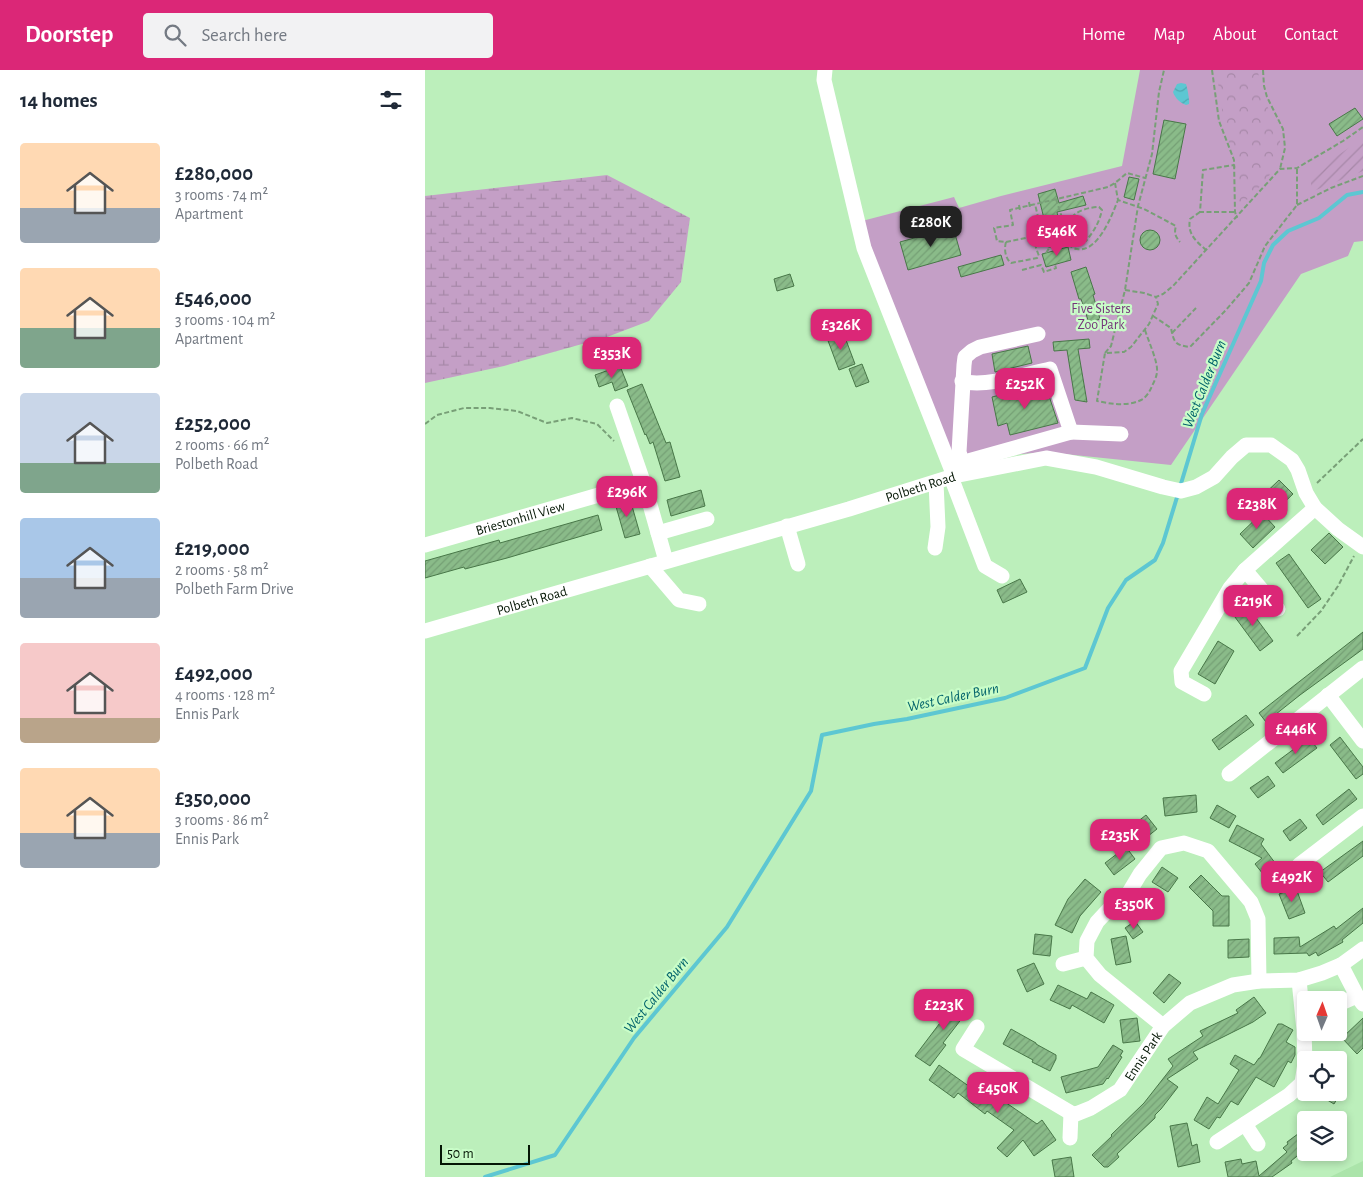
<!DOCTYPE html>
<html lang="en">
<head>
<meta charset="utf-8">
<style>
	body { margin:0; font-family:"Alegreya Sans",sans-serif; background:#f2f2f3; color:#1f2937; height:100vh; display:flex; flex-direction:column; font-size:19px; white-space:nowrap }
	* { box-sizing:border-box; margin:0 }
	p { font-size:16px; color:#747a83 }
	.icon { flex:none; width:28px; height:28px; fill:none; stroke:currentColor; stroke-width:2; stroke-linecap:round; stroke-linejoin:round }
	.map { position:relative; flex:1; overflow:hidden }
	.panel { display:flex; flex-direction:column; background:#fff; width:425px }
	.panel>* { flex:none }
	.needle { width:32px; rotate:2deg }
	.fabs { position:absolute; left:872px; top:921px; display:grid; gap:10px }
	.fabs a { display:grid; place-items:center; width:50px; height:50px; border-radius:5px; background:#fff; box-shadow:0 2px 8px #0003; font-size:25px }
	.scale { position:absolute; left:15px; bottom:12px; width:90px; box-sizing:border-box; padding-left:5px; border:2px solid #041604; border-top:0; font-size:14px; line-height:18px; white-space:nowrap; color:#041604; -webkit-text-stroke:4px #c9fdc8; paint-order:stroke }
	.price { position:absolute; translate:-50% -42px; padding:0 11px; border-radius:10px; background:#db2777; color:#fff; font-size:16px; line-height:32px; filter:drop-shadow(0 1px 2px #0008) }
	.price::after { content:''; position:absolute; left:50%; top:30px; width:15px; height:11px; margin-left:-8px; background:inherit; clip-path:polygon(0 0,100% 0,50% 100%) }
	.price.current { background:#222; color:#fff }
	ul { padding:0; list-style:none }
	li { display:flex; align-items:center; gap:15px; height:125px; padding:0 20px }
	li span { display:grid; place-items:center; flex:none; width:140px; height:100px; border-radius:5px; color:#555 }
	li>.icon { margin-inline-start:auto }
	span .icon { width:60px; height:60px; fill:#fffc; stroke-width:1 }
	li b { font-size:21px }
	h2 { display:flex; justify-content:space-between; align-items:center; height:60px; padding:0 20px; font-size:21px }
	header { display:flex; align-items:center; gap:30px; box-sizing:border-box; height:70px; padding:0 25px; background:#db2777; color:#fff }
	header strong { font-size:24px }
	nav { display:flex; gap:28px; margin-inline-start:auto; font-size:18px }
	.search { width:350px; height:45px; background:#f2f2f3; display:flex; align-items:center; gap:12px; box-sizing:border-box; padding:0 18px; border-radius:5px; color:#747a83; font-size:19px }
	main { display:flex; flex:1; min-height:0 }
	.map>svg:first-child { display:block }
</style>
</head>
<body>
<header>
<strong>Doorstep</strong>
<div class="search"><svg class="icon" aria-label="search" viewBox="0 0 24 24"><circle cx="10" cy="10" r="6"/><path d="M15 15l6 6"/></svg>Search here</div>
<nav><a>Home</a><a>Map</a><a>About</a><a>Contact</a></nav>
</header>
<main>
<section class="panel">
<h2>14 homes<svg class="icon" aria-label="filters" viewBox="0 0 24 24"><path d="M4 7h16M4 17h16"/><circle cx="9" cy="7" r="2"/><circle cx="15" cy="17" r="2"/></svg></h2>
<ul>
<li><span style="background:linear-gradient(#ffd9b3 65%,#9aa5b1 0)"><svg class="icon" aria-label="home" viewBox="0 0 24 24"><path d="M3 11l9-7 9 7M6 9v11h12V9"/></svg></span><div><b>£280,000</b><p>3 rooms · 74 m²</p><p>Apartment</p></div></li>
<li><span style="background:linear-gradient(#ffd9b3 60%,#7fa58c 0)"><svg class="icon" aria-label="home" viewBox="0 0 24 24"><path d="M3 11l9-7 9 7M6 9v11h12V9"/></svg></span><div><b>£546,000</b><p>3 rooms · 104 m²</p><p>Apartment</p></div></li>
<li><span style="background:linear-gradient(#c9d6e8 70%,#7fa58c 0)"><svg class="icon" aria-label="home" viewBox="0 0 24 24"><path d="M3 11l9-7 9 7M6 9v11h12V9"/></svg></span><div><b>£252,000</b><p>2 rooms · 66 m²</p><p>Polbeth Road</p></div></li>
<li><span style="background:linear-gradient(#a9c7e8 60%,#9aa5b1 0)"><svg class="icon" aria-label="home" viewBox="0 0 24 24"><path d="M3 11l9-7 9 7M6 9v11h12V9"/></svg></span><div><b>£219,000</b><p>2 rooms · 58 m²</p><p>Polbeth Farm Drive</p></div></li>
<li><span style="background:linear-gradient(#f6c9c9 75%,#b9a48a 0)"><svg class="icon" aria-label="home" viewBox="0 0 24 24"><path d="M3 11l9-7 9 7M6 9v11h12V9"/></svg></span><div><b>£492,000</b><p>4 rooms · 128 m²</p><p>Ennis Park</p></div></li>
<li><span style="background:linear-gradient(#ffd9b3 65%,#9aa5b1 0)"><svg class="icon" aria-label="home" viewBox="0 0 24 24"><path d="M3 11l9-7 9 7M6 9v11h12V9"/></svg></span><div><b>£350,000</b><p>3 rooms · 86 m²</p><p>Ennis Park</p></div></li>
</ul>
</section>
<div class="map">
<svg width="938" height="1107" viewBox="0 0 938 1107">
	<defs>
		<pattern id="forest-crowns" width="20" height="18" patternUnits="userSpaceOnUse" patternTransform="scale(1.25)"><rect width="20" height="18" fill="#c49fc6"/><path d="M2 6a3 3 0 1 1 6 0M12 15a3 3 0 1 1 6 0" fill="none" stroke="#a788a8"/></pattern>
		<pattern id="wetland-marsh" width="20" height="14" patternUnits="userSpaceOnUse" patternTransform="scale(1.25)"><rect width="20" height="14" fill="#c49fc6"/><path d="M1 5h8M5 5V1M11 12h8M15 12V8" fill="none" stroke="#a788a8"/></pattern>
		<pattern id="garden-furrows" width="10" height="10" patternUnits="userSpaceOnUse" patternTransform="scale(1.25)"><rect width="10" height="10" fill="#c49fc6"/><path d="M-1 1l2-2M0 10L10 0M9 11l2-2" fill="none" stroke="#a788a8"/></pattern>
		<pattern id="water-waves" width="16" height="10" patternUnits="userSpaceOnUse" patternTransform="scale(1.25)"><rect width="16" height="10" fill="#5dc7d2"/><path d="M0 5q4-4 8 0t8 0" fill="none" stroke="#4faab3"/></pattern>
		<pattern id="building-hatch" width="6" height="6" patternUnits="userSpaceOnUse" patternTransform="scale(1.25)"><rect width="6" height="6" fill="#8abb89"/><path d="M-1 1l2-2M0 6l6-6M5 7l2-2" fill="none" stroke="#75a075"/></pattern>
	</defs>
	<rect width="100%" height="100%" fill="#bcefbb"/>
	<polygon fill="#abe4aa" points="938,1091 938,1107 905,1107"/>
	<polygon fill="#c49fc6" points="715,0 938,0 938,171 929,172 923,186 876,204 746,395 620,382 528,390 470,243 437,151 529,127 534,138 576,126 697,96"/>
	<polygon fill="url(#forest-crowns)" points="791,0 833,0 836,27 855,57 855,80 848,101 825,128 815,133 812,129 807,84 799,52"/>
	<polygon fill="url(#wetland-marsh)" points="182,105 265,148 256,212 224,251 182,267 79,296 0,313 0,126"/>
	<polygon fill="url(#garden-furrows)" points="938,68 938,101 886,122 886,104"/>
	<path fill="url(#water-waves)" d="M 756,13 L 761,14 C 762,17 765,31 764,34 L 761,35 C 755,33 750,28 748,22 L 752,14 Z"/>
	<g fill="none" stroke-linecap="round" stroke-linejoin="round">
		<g stroke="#5dc7d2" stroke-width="4">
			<polyline points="755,417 777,344 836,211 839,193 848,175 863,161 894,148 922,125 938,122"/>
			<polyline points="60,1107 130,1085 209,968 302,857 386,721 397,665 449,654 482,649 580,628 660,598 683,538 701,510 730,490 738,473 753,424"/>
		</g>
	</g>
	<g fill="url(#building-hatch)" stroke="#487748">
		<polygon points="930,38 938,49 912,66 904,54"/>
		<polygon points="739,50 761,54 750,109 728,104"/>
		<polygon points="704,107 714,109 709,130 699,127"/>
		<polygon points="630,119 634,133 658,126 661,135 632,142 634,153 621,157 613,124"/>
		<polygon points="528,157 536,185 483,200 475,172"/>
		<circle cx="725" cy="170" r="10"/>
		<polygon points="643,177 646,190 621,197 617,184"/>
		<polygon points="576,185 579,195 536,207 533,197"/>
		<polygon points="661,197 670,224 668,225 675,249 664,253 656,229 654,229 646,202"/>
		<polygon points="365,204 369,216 352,221 349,209"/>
		<polygon points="418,262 430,294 414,300 402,268"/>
		<polygon points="664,269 665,278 653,279 662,332 650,330 642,280 629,281 628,272"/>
		<polygon points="603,276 607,293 570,302 567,284"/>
		<polygon points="437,294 444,312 431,317 424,299"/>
		<polygon points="195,296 203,316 190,321 187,312 174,317 170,305"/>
		<polygon points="217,314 241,373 245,372 255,407 240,411 228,372 225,374 221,364 220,365 202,320"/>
		<polygon points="620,314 633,353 585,365 582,353 573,356 567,327"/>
		<polygon points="854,410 868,424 846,445 832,431"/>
		<polygon points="276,420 280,436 246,446 242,430"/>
		<polygon points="205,429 215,464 200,468 190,433"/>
		<polygon points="837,443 850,457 828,478 815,464"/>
		<polygon points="173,445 177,460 82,488 40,499 39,497 0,508 0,491 74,470 75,473"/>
		<polygon points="904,463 918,477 900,494 886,480"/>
		<polygon points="864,484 896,529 883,538 851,493"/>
		<polygon points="595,509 602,522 578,533 572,520"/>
		<polygon points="820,533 848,571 835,581 807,543"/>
		<polygon points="938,562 938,579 875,625 841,652 834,643"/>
		<polygon points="793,571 809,581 790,614 773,604"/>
		<polygon points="821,645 829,655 794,680 787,670"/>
		<polygon points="915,667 938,697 938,704 931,709 905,675"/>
		<polygon points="884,668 892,678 858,703 850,693"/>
		<polygon points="843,706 850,716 833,728 825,718"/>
		<polygon points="924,719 932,729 898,755 891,745"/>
		<polygon points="771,725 772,742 740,746 738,728"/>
		<polygon points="792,735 811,746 804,758 785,748"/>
		<polygon points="721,745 732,759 713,774 702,760"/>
		<polygon points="875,749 882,758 865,771 858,761"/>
		<polygon points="812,755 839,769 836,774 859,805 846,814 830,794 837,788 804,771"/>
		<polygon points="938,771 938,786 903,812 895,802"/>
		<polygon points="701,777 710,789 689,805 680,793"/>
		<polygon points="737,797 753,808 743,822 727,812"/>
		<polygon points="776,805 797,826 804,826 804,856 788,856 788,841 764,817"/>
		<polygon points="660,809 676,822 655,846 647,863 630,855 643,829"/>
		<polygon points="871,818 880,843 864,849 854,824"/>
		<polygon points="938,838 938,853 917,870 918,872 893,886 891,882 884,886 882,883 849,884 849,868 874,867 875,877 909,856 911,859"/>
		<polygon points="710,851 718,862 708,869 700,858"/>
		<polygon points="610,864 627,866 625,886 608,884"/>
		<polygon points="701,866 706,892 691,895 686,869"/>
		<polygon points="824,869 824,887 803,888 803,870"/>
		<polygon points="609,893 619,914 602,922 592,900"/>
		<polygon points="744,904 756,913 739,933 728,923"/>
		<polygon points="633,915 662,929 666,922 689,935 679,953 647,935 645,939 625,930"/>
		<polygon points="536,925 548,934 518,973 521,975 505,996 490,986"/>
		<polygon points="829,927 841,943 828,952 768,982 773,989 742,1009 753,1017 736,1039 730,1045 730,1048 693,1083 692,1084 694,1087 683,1097 679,1097 667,1085 687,1066 686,1065 719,1033 748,996 743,989 778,966 775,961 813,943 811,940"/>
		<polygon points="712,948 715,971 698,973 695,950"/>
		<polygon points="938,948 938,978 932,984 917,968"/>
		<polygon points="853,954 857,954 868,960 861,972 870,977 870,985 866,993 863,991 849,1017 831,1007 813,1035 806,1031 795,1048 792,1047 784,1059 769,1050 782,1027 793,1034 814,1000 805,994 810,985 829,995 834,988 835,988"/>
		<polygon points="586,959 611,973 611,974 631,985 631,989 625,1001 607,992 608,990 578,974"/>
		<polygon points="688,975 698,981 695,986 697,987 683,1009 682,1008 678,1014 641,1023 636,1007 673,997"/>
		<polygon points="514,995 545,1017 549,1011 576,1032 577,1030 612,1054 617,1050 631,1070 609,1086 598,1070 582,1087 572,1078 589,1060 562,1041 560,1044 533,1023 529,1028 504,1010"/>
		<polygon points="889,1022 916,1022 909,1034"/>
		<polygon points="762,1053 767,1076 772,1074 775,1092 753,1097 745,1056"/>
		<polygon points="881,1058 881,1079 866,1091 867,1093 847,1107 803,1107 800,1092 816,1089 817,1094 831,1091 834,1106 862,1082 858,1078 863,1074 862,1072"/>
		<polygon points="646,1087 649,1107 630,1107 627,1090"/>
	</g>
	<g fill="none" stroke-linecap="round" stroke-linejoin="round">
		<g stroke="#789f77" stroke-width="2" stroke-dasharray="5 2.5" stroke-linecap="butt">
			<polyline points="787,0 794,51 809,90 810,142 812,148"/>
			<polyline points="838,0 839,16 842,27 858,59 860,78 855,99"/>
			<path d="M 690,113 L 693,130 L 719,139 L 751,156 C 749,163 750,166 755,172"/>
			<path d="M 631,129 L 640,157 L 649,154 L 648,146 C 654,140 665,137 674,137 L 677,140 C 674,153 669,161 661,171 L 656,171 L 653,161 L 649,154"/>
			<polyline points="604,132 605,138"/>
			<polyline points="594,135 595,141"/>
			<polyline points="872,135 906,118 938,106"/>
			<path d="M 775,142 L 765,149 C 762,164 771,171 781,180"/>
			<polyline points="809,142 775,142 778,100 809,95"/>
			<polyline points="617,164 640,157 640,162 644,169 642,172"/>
			<path d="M 610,166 L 611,178 L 614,186 L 612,188 L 586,193 C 580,188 579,179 581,172 L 572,171 L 569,158 L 588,155 L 585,140 L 683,117 L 690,113 L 702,103 L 720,108"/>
			<path d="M 611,169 L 620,172 L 622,176 L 625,177 L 642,172 L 645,176 C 647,177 649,179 652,179 C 673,183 687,145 693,130"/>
			<polyline points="581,172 610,166 617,164 610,134"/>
			<polyline points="621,183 625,177"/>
			<polyline points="597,200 616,195 619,202 631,198 630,195"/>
			<polyline points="700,220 719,223 731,227"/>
			<path d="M 728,246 L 746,258 C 749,273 750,275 765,277 L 801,240 L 824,213 L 840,176 L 872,135 L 872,98"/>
			<path d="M 720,260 C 723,270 733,292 732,301 C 732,306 729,312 727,316 C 725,321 722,326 718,329 C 704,337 686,334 672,331 L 680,283 L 699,282 L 706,277 L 724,254 L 733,234 L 731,227 L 738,224 L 748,216 L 855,99 L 872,98 L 918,71 L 938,57"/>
			<polyline points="747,263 771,238"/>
			<polyline points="680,283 686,276 700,220 713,136 727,84 734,22 739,0"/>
			<polyline points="0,354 12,345 39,338 65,338 92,341 122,353 147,348 172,354 189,371"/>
			<polyline points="892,413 938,369"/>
			<polyline points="872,566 896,541 913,516 929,486"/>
		</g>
		<g stroke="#fff" stroke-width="15">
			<polyline points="400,0 399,10 439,178 529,406"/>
			<polyline points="192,336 220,417"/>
			<polyline points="646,362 696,364"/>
			<path d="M 536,393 L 646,362 L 625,299 C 602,304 559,318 537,311"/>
			<polyline points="540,402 534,382 539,295 540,287 547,281 555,277 613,264"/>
			<polyline points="526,407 560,496 577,506"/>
			<polyline points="362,456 373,494"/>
			<polyline points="233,463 282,449"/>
			<path id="s1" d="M 0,475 L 205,416 L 220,417 L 241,491"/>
			<polyline points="510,478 513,457 511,412"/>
			<polyline points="225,496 254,530 274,534"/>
			<polyline points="820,500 853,539"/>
			<path id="s2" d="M 0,561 L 424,439 L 529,406 L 621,388 L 671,397 L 738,417 L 756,421 L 771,417 L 789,407 L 807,387 L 821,375 L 846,375 L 867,390 L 873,400 L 881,423 L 890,438 L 913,459 L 938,477"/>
			<polyline points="779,624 757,612 756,601 805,518 820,500 890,438"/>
			<polyline points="903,625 938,671"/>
			<polyline points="804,704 938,598"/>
			<polyline points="874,795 938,746"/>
			<polyline points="638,894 661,888"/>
			<polyline points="916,895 932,926 938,934"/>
			<polyline points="914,934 932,926"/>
			<polyline points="738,956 675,905 661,888 662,871 672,852 685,838 703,824 715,804 736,778 759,773 783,781 826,832 833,849 834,911"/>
			<path id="s3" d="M 552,957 L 538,979 L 646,1043 L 651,1044 L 666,1038 L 695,1020 L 738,956 L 765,933 L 808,915 L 834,911 L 874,910 L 897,903 L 916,895 L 938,879"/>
			<polyline points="820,1054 833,1074"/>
			<polyline points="645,1068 646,1043"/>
			<polyline points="792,1072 864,1025 877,1013 880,993 879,960 874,910"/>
		</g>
	</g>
	<g text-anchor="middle" stroke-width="4.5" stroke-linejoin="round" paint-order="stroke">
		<g font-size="14" fill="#75357a" stroke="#c9fdc8">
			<text x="676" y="243">Five Sisters<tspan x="676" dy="16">Zoo Park</tspan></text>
		</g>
		<g font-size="14" fill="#041604" stroke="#c9fdc8">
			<text dy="5" stroke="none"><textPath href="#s2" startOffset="516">Polbeth Road</textPath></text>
			<text dy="5" stroke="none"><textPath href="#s1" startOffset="99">Briestonhill View</textPath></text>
			<text dy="5" stroke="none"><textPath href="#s2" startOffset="111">Polbeth Road</textPath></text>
			<text dy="5" stroke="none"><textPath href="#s3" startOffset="248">Ennis Park</textPath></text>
		</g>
		<g font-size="15" font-style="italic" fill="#00626a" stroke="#c9fdc8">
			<text transform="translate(779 314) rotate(-68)" y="5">West Calder Burn</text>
			<text transform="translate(528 627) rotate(-12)" y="5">West Calder Burn</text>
			<text transform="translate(231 925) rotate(-51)" y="5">West Calder Burn</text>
		</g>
	</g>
</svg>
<div class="fabs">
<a><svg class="needle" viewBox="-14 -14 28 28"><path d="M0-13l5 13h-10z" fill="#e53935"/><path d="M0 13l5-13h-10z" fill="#747a83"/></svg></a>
<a><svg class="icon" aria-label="locate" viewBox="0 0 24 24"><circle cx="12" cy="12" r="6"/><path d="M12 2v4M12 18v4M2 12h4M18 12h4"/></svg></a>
<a><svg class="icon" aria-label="layers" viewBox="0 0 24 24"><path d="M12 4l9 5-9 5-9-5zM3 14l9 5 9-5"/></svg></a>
</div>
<div class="scale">50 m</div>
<b class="price current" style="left:506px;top:178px">£280K</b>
<b class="price" style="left:632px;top:187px">£546K</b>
<b class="price" style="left:416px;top:281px">£326K</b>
<b class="price" style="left:187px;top:309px">£353K</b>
<b class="price" style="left:600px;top:340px">£252K</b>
<b class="price" style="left:202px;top:448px">£296K</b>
<b class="price" style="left:832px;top:460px">£238K</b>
<b class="price" style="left:828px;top:557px">£219K</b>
<b class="price" style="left:871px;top:685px">£446K</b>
<b class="price" style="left:695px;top:791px">£235K</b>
<b class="price" style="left:867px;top:833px">£492K</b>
<b class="price" style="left:709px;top:860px">£350K</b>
<b class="price" style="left:519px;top:961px">£223K</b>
<b class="price" style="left:573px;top:1044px">£450K</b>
</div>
</main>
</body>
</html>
